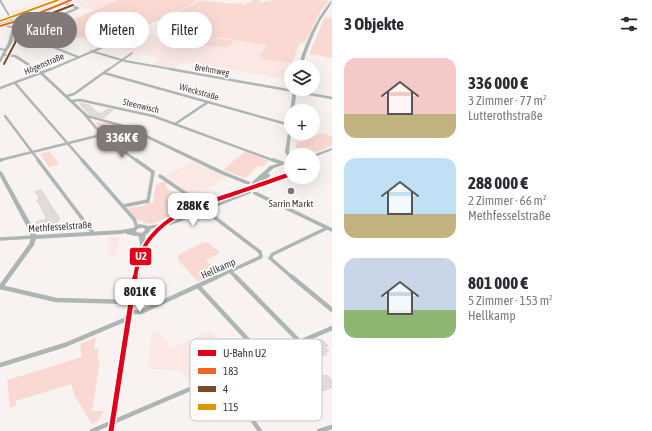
<!DOCTYPE html>
<html lang="de">
<head>
<meta charset="utf-8">
<style>
	body { margin:0; font-family:"Asap Condensed",sans-serif; background:#f7f7f7; color:#2b2b33; height:100vh; display:flex; flex-direction:column; font-size:15px; white-space:nowrap }
	* { box-sizing:border-box; margin:0 }
	p { font-size:13px; color:#7c7c81 }
	.icon { flex:none; width:22px; height:22px; fill:none; stroke:currentColor; stroke-width:2; stroke-linecap:round; stroke-linejoin:round }
	.map { position:relative; flex:1; overflow:hidden }
	.panel { display:flex; flex-direction:column; background:#fff; width:320px }
	.panel>* { flex:none }
	.guide { position:absolute; left:12px; top:12px; width:260px; height:36px; display:flex; gap:8px }
	.controls { position:absolute; left:284px; top:60px; display:grid; gap:8px }
	.controls a { display:grid; place-items:center; width:36px; height:36px; border-radius:50%; background:#fff; box-shadow:0 4px 16px #0002; font-size:20px }
	.price { position:absolute; translate:-50% -34px; padding:0 9px; border-radius:8px; background:#fff; color:#222; font-size:13px; line-height:26px; filter:drop-shadow(0 1px 2px #0008) }
	.price::after { content:''; position:absolute; left:50%; top:24px; width:12px; height:9px; margin-left:-6px; background:inherit; clip-path:polygon(0 0,100% 0,50% 100%) }
	.price.on { background:#807977; color:#fff }
	ul { padding:0; list-style:none }
	li { display:flex; align-items:center; gap:12px; height:100px; padding:0 12px }
	li span { display:grid; place-items:center; flex:none; width:112px; height:80px; border-radius:12px; color:#555 }
	li>.icon { margin-inline-start:auto }
	span .icon { width:48px; height:48px; fill:#fffc; stroke-width:1 }
	li b { font-size:17px }
	h2 { display:flex; justify-content:space-between; align-items:center; height:48px; padding:0 12px; font-size:17px }
	.chip { padding:0 14px; border-radius:18px; background:#fff; box-shadow:0 4px 16px #0002; font-size:14px; line-height:36px }
	.chip.on { background:#807977; color:#fff }
	main { display:flex; flex:1; min-height:0 }
	.map>svg:first-child { display:block }
</style>
</head>
<body>
<main>
<div class="map">
<svg width="332" height="431" viewBox="0 0 332 431">
	<rect width="100%" height="100%" fill="#f8f2f0"/>
	<g fill="#fbe8e4">
		<polygon points="44,0 66,0 18,17 14,16 10,11 31,7"/>
		<polygon points="77,0 118,0 94,11 79,6 82,5 71,2"/>
		<polygon points="179,31 267,45 259,56 267,60 292,63 287,79 181,62 174,69 153,65 160,58 110,46 117,42 136,46 150,35 170,38"/>
		<polygon points="193,161 204,166 228,178 192,195 165,176"/>
		<polygon points="108,237 120,237 116,255 109,255"/>
		<polygon points="211,331 235,363 189,382 181,370 148,369 152,332 161,334 172,348"/>
	</g>
	<g fill="#fad9d3">
		<polygon points="118,0 197,0 189,6 105,44 80,37 71,38 50,30"/>
		<polygon points="200,0 236,4 246,0 240,4 245,5 253,0 262,0 257,2 262,3 262,2 274,0 273,1 275,0 327,0 329,2 321,11 305,42 299,44 292,63 267,60 259,56 267,45 216,37 215,38 235,41 227,48 173,41 170,39 182,30 178,28 182,25 160,20 191,6"/>
		<polygon points="325,17 332,18 332,58 309,54"/>
		<polygon points="99,122 129,130 111,135 109,136 95,123"/>
		<path d="M 323,133 L 332,136 L 332,145 C 322,151 307,157 295,152 L 297,141 L 300,142 Z"/>
		<polygon points="49,151 50,152 59,164 49,167 40,154"/>
		<polygon points="245,151 269,161 262,167 259,165 245,178 223,170"/>
		<polygon points="163,182 167,183 166,187 170,191 176,192 196,205 154,223 147,224 141,220 138,221 129,210 129,208 143,206 149,202 153,203 156,184"/>
		<polygon points="204,242 209,243 220,253 206,260 219,273 198,282 179,261 178,255"/>
		<polygon points="96,337 94,349 99,349 97,361 100,361 92,411 104,411 98,421 92,424 75,396 71,384 16,401 16,406 10,408 7,380 82,357 80,344"/>
	</g>
	<g fill="#e1dbd9" stroke="#dad3d1">
		<polygon points="79,103 89,105 98,113 101,114 108,109 113,110 103,118 89,114"/>
		<polygon points="41,190 60,219 58,219 57,231 39,231 37,226 36,222 47,219 37,200 40,199 35,192"/>
		<polygon points="319,340 322,340 328,346 325,347 329,351 325,352 327,354 324,356 322,354 291,368 283,372 285,374 281,375 280,373 274,376 265,365 281,357 285,361 309,350 305,346"/>
		<polygon points="319,375 321,377 325,375 328,376 332,381 332,387 312,396 302,383"/>
	</g>
	<g fill="none" stroke-linecap="round" stroke-linejoin="round">
		<g stroke="#adb6b3" stroke-width="2">
			<polyline points="16,39 25,31 78,8 64,3"/>
			<polyline points="11,40 38,41 78,57"/>
			<polyline points="48,45 66,36"/>
			<polyline points="0,49 6,50"/>
			<polyline points="91,51 125,61 176,70"/>
			<polyline points="49,70 110,44 140,29 144,29 136,32"/>
			<polyline points="108,70 132,53"/>
		</g>
		<g stroke="#adb6b3" stroke-width="2.5">
			<polyline points="170,69 332,98"/>
			<polyline points="104,73 290,125"/>
			<polyline points="15,83 83,161"/>
			<polyline points="0,88 51,69"/>
			<polyline points="67,96 74,94 109,69"/>
			<polyline points="72,101 80,100 153,116 275,161"/>
			<polyline points="85,115 103,136 137,161"/>
			<polyline points="5,116 39,161"/>
			<polyline points="175,124 208,102"/>
			<polyline points="0,160 101,135"/>
		</g>
		<g stroke="#adb6b3" stroke-width="3.5">
			<polyline points="0,160 2,160"/>
			<polyline points="38,160 93,233"/>
			<polyline points="82,160 134,219 137,227"/>
			<polyline points="273,160 282,163"/>
			<polyline points="160,176 201,204"/>
			<polyline points="123,206 148,201 153,172 136,160"/>
			<polyline points="205,210 260,252 261,257 215,278"/>
			<polyline points="140,235 142,245"/>
			<polyline points="0,239 34,237"/>
			<polyline points="231,272 237,278"/>
			<polyline points="137,278 144,235"/>
			<polyline points="293,278 270,258 273,254 327,228"/>
		</g>
		<g stroke="#adb6b3" stroke-width="4.5">
			<polyline points="236,277 299,341"/>
			<polyline points="292,277 332,310"/>
			<polyline points="0,287 56,300 133,302"/>
			<polyline points="199,287 263,356"/>
			<polyline points="132,312 141,312 217,277"/>
			<polyline points="0,365 65,345 129,318"/>
			<polyline points="221,375 260,431"/>
			<polyline points="92,431 332,328"/>
			<polyline points="113,431 129,318 134,301 137,277"/>
			<polyline points="319,431 332,427"/>
		</g>
		<g fill="#acb5b1" fill-rule="evenodd">
			<polygon points="0,0 1,0 15,24 12,43 5,54 16,55 41,71 88,115 128,126 225,172 250,182 250,184 246,184 221,174 126,128 86,117 39,73 14,57 4,56 1,62 0,62 0,58 8,43 12,28 2,26 3,25 12,26 13,24 0,2"/>
			<path d="M 331,1 L 332,1 C 331,6 322,17 319,23 C 312,37 306,52 302,67 L 298,67 C 305,44 315,20 331,1 Z"/>
			<polygon points="293,89 297,89 294,111 291,111 291,112 290,111"/>
			<polygon points="290,119 291,119 291,133 289,152 291,156 291,162 274,168 267,174 270,174 270,176 260,186 256,186 256,185 263,177 256,184 252,184 252,182 270,166 289,160 285,152"/>
			<polygon points="332,148 332,150 315,157 313,157 313,155 312,155"/>
			<path d="M 0,171 L 2,172 L 35,231 L 36,235 L 121,230 L 133,228 L 140,224 L 148,226 L 168,223 L 235,196 L 235,194 L 242,187 L 244,187 L 246,188 L 241,193 L 249,191 L 251,192 L 251,193 L 171,225 L 150,229 L 151,230 C 144,239 136,236 126,234 L 126,233 L 121,234 L 36,239 L 34,245 L 2,289 L 0,290 L 0,284 L 29,244 L 31,237 L 29,231 L 0,176 ZM 140,228 L 144,228 L 145,230 L 142,233 L 136,232 L 137,229 Z"/>
			<polygon points="253,192 257,192 332,228 332,232 253,194"/>
		</g>
		<polygon fill="#aeb6b4" fill-rule="evenodd" points="68,0 72,0 31,17 0,25 0,23 29,15"/>
		<g stroke="#fff" stroke-width="4">
			<polyline id="bus-1" points="0,26 27,18 71,0"/>
		</g>
		<g stroke="#fff" stroke-width="4">
			<polyline id="bus-2" points="4,64 15,43 19,24 32,21 73,5"/>
		</g>
		<g stroke="#fff" stroke-width="4">
			<polyline id="bus-3" points="0,21 58,0"/>
		</g>
		<use href="#bus-1" stroke="#f26522" stroke-width="2"/>
		<use href="#bus-2" stroke="#7a4b2a" stroke-width="2"/>
		<use href="#bus-3" stroke="#dc9608" stroke-width="2"/>
		<g stroke="#fff" stroke-width="7">
			<path id="metro-1-far1" d="M 135,278 C 137,264 142,247 152,236 C 172,211 207,203 236,193 C 254,187 273,180 291,174"/>
		</g>
		<g stroke="#fff" stroke-width="8">
			<polyline id="metro-1" points="111,431 135,277"/>
		</g>
		<use href="#metro-1-far1" stroke="#e2001a" stroke-width="4"/>
		<use href="#metro-1" stroke="#e2001a" stroke-width="5"/>
	</g>
	<circle fill="#807977" stroke="#fff" stroke-width="1.5" cx="291" cy="191" r="4"/>
	<g text-anchor="middle" stroke-width="3.5" stroke-linejoin="round" paint-order="stroke">
		<g font-size="9" fill="#403836" stroke="#fff">
			<text transform="translate(44 64) rotate(-23)" y="3">Högenstraße</text>
			<text transform="translate(212 70) rotate(10)" y="3">Brehmweg</text>
			<text transform="translate(199 92) rotate(16)" y="3">Wieckstraße</text>
			<text transform="translate(141 106) rotate(14)" y="3">Steenwisch</text>
		</g>
		<g font-size="10" fill="#403836" stroke="#fff">
			<text x="291" y="207">Sarrin Markt</text>
		</g>
		<g font-size="10" fill="#403836" stroke="#fff">
			<text transform="translate(60 226) rotate(-4)" y="4">Methfesselstraße</text>
			<text transform="translate(218 268) rotate(-24)" y="4">Hellkamp</text>
		</g>
	</g>
	<rect x="190" y="339" width="132" height="82" rx="6" fill="#fff" stroke="#c6c3c3" stroke-width="1"/>
	<rect x="198" y="350" width="18" height="6" fill="#e2001a"/>
	<rect x="198" y="368" width="18" height="6" fill="#f26522"/>
	<rect x="198" y="386" width="18" height="6" fill="#7a4b2a"/>
	<rect x="198" y="404" width="18" height="6" fill="#dc9608"/>
	<g font-size="11" fill="#403836">
		<text x="223" y="357">U-Bahn U2</text>
		<text x="223" y="375">183</text>
		<text x="223" y="393">4</text>
		<text x="223" y="411">115</text>
	</g>
	<rect stroke="#fff" stroke-width="1.5" x="129" y="247" width="23" height="19" rx="4" fill="#e2001a"/>
	<g font-size="11" text-anchor="middle" font-weight="bold" fill="#fff">
		<text x="141" y="260">U2</text>
	</g>
</svg>
<div class="controls">
<a><svg class="icon" aria-label="layers" viewBox="0 0 24 24"><path d="M12 4l9 5-9 5-9-5zM3 14l9 5 9-5"/></svg></a>
<a>+</a>
<a>−</a>
</div>
<b class="price on" style="left:122px;top:159px">336K €</b>
<b class="price" style="left:193px;top:227px">288K €</b>
<b class="price" style="left:140px;top:313px">801K €</b>
<div class="guide">
<a class="chip on">Kaufen</a>
<a class="chip">Mieten</a>
<a class="chip">Filter</a>
</div>
</div>
<section class="panel">
<h2>3 Objekte<svg class="icon" aria-label="filters" viewBox="0 0 24 24"><path d="M4 7h16M4 17h16"/><circle cx="9" cy="7" r="2"/><circle cx="15" cy="17" r="2"/></svg></h2>
<ul>
<li><span style="background:linear-gradient(#f6c9c9 70%,#c2b280 0)"><svg class="icon" aria-label="home" viewBox="0 0 24 24"><path d="M3 11l9-7 9 7M6 9v11h12V9"/></svg></span><div><b>336 000 €</b><p>3 Zimmer · 77 m²</p><p>Lutterothstraße</p></div></li>
<li><span style="background:linear-gradient(#bfe0f5 70%,#c2b280 0)"><svg class="icon" aria-label="home" viewBox="0 0 24 24"><path d="M3 11l9-7 9 7M6 9v11h12V9"/></svg></span><div><b>288 000 €</b><p>2 Zimmer · 66 m²</p><p>Methfesselstraße</p></div></li>
<li><span style="background:linear-gradient(#c9d6e8 65%,#8fb573 0)"><svg class="icon" aria-label="home" viewBox="0 0 24 24"><path d="M3 11l9-7 9 7M6 9v11h12V9"/></svg></span><div><b>801 000 €</b><p>5 Zimmer · 153 m²</p><p>Hellkamp</p></div></li>
</ul>
</section>
</main>
</body>
</html>
